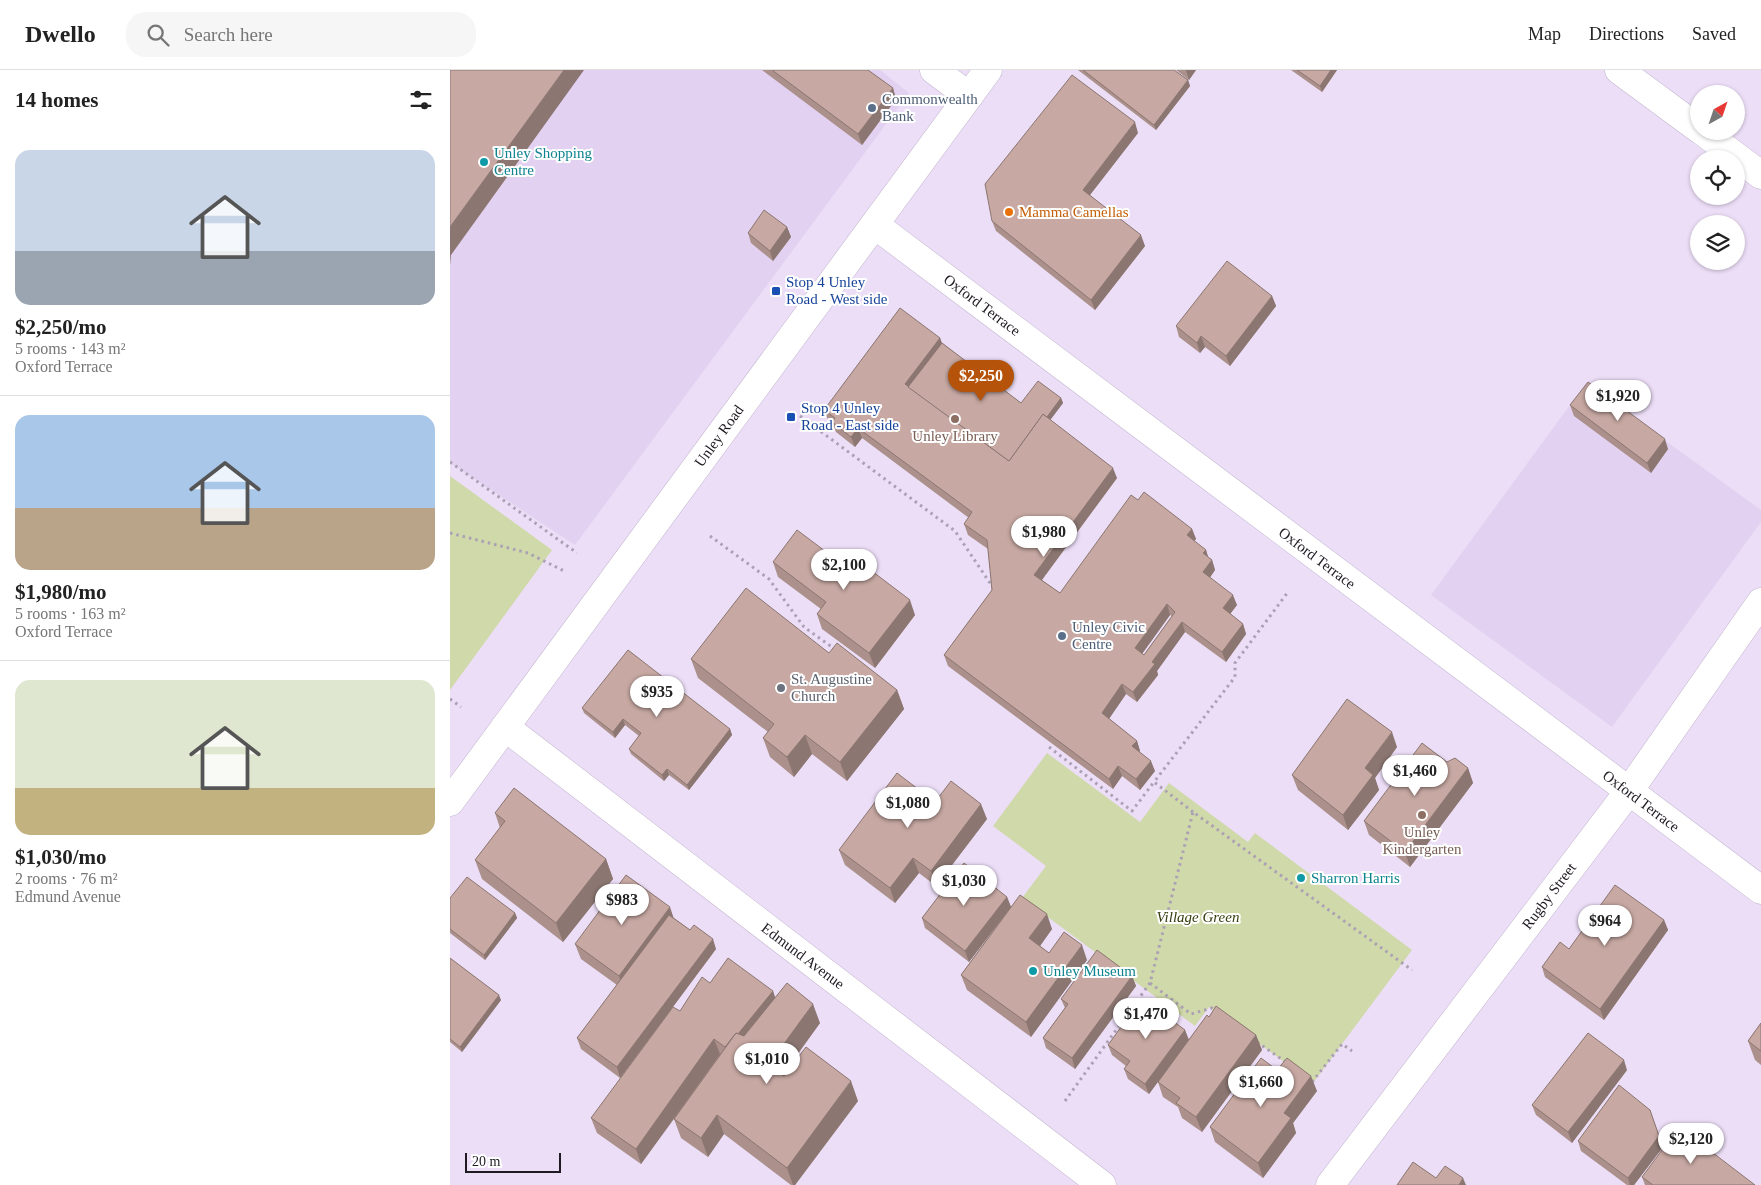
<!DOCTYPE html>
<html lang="en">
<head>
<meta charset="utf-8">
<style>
	body { margin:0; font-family:"Times New Roman",serif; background:#f6f6f6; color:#222; height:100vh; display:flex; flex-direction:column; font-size:19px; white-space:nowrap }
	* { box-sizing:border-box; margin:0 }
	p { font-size:16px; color:#767676 }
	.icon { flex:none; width:28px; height:28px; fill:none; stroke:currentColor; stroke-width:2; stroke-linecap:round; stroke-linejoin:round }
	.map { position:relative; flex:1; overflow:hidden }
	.side { display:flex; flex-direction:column; background:#fff; width:450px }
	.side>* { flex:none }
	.needle { width:32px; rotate:40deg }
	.buttons { position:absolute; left:1240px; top:15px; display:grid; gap:10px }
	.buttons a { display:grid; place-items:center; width:55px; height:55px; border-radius:50%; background:#fff; box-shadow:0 1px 4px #0004; font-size:25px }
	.scale { position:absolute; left:15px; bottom:12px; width:96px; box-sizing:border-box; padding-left:5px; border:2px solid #1f1922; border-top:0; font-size:14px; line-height:18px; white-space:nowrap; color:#1f1922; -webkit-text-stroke:4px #fff; paint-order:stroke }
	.price { position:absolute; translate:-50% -42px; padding:0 11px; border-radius:18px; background:#fff; color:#222; font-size:16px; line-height:32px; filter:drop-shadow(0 1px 2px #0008) }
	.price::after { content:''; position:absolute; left:50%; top:30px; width:15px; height:11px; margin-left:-8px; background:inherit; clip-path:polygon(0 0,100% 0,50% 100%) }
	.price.current { background:#b45309; color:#fff }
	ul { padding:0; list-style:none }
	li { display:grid; align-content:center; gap:10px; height:265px; padding:0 15px }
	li+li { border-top:1px solid #e0e0e0 }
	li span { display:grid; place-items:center; height:155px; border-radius:15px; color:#555 }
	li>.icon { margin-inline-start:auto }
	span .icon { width:90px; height:90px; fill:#fffc; stroke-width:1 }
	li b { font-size:21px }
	h2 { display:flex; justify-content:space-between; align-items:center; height:60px; padding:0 15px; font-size:21px }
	header { display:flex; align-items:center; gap:30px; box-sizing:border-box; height:70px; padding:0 25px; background:#fff; border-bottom:1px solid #e0e0e0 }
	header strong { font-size:24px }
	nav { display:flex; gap:28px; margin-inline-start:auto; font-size:18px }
	.search { width:350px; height:45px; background:#f6f6f6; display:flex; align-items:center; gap:12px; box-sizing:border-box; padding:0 18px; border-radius:20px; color:#767676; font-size:19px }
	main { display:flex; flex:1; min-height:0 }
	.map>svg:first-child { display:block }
</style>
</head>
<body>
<header>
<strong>Dwello</strong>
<div class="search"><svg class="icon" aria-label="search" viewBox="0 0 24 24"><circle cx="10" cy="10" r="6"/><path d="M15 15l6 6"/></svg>Search here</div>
<nav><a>Map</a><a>Directions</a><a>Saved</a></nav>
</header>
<main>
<section class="side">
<h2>14 homes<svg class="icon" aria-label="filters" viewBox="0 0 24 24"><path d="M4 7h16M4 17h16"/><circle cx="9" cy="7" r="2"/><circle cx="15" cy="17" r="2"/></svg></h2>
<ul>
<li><span style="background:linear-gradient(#c9d6e8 65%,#9aa5b1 0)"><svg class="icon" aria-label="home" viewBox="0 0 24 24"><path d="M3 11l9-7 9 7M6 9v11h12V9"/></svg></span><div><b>$2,250/mo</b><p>5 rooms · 143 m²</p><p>Oxford Terrace</p></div></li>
<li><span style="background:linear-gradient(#a9c7e8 60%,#b9a48a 0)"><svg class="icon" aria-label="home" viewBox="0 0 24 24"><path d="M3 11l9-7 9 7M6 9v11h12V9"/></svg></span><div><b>$1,980/mo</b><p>5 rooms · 163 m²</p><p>Oxford Terrace</p></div></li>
<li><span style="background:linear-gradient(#dfe7d0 70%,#c2b280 0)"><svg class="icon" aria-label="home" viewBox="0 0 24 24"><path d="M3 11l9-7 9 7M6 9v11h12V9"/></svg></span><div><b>$1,030/mo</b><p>2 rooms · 76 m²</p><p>Edmund Avenue</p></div></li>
</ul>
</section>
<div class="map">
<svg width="1311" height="1115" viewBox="0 0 1311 1115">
	<rect width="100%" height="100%" fill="#ecdef7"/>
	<g fill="#e3d1f1">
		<polygon points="0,0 430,0 459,23 125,475 0,393"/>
		<polygon points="1136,313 1311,440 1311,452 1162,657 981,525"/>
	</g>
	<g fill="#d0d9aa">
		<polygon points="0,406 102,480 0,620"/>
		<polygon points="597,683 690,752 719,713 798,772 805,763 962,880 863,1013 759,937 745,956 572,828 596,796 543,756"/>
	</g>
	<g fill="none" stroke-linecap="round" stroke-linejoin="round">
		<g stroke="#c3b5ce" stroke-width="29">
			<g id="minor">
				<polyline points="484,0 519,26"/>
				<polyline points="1169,0 1249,59"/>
				<polyline points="1252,61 1311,105"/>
				<polyline points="425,155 1311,820"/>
				<polyline points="55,657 652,1115"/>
				<polyline points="880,1115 1179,721 1311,532"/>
			</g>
		</g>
		<g stroke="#c3b5ce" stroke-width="29">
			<polyline id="major" points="0,732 538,0"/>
		</g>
		<g stroke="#aba0b4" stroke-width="3" stroke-dasharray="2.5 4" stroke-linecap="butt">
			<polyline points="350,346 505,461 544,519"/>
			<polyline points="0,392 127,483"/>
			<polyline points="0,463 78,483 114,501"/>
			<polyline points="260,466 319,509 354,557 386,580"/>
			<polyline points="0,629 11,637"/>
			<polyline points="599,677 682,741 704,712"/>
			<polyline points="743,742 704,712 785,607 785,593 838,522"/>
			<polyline points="700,913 741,944 762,938 766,942"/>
			<polyline points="807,972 837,993"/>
			<polyline points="862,1012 892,974 902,981"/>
			<polyline points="615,1031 700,913 743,742 962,900"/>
		</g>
		<use href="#minor" stroke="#fff" stroke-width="28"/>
		<use href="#major" stroke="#fff" stroke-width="28"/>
	</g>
	<g fill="#ab908b" fill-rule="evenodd">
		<polygon points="312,0 418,0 443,18 446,29 412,75"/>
		<polygon points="628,0 724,0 738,10 740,16 706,60"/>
		<polygon points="726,0 746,0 739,10"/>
		<polygon points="841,0 887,0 872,22"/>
		<polygon points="688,63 640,125 695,176 645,240 546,161 542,151"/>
		<polygon points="337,157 341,167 323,191 301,173 298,163"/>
		<polygon points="822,226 826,236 780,296 755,277 750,283 729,267 726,256"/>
		<path d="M 490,268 L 492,273 L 571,333 L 611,328 L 613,333 L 600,350 L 667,408 L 592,510 L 610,523 L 688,430 L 742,459 L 746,469 L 744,471 L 756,480 L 758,487 L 762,490 L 765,500 L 760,507 L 787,535 L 780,544 L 793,554 L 796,564 L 776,592 L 735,562 L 707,601 L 708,605 L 687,632 L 676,624 L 659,649 L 687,671 L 690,681 L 689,682 L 705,701 L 690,720 L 672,706 L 663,719 L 498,596 L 494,585 L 542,520 L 538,479 L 518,465 L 514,454 L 519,448 L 412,368 L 405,377 L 386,362 L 383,354 L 378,350 L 374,340 ZM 720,545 L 722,546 L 694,585 L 692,584 Z"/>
		<polygon points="1120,335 1218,379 1201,403 1124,346"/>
		<polygon points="323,492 399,499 465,545 425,598 372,559 367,544 371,539 328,507"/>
		<polygon points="379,583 447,620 454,639 397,711 362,684 344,707 320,687 313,668 318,662 248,608 241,589"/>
		<polygon points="132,638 280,659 282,665 239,720 219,705 214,711 181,684 179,679 189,666 175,655 165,668 134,643"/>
		<polygon points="947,677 925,708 929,720 898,760 848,720 842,705"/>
		<polygon points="997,692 1018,698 1023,713 960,797 919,765 914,751"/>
		<polygon points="485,732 537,749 486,816 469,803 445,833 395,795 389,780"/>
		<polygon points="45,743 156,789 163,809 113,872 32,809 25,790 50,758"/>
		<polygon points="557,827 561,837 602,859 590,876 599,883 637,890 581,967 517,920 511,905 559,839 519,892 475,858 472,848"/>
		<polygon points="0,828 65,843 67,848 35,890 0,863"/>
		<polygon points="224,848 266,879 170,1008 131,979 127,968 167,915 131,889 125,874"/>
		<polygon points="1214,850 1218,860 1154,950 1095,907 1092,897 1119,879"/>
		<polygon points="0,888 51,930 12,982 0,972"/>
		<polygon points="682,906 686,916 625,999 596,978 593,968 615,938 611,929"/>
		<polygon points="260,913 323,921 325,928 370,953 333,1005 334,1006 408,1031 345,1115 341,1115 274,1064 258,1087 231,1068 224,1049 191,1094 147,1063 141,1048 230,941"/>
		<polygon points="759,947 806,965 812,980 752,1062 732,1048 728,1037 713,1027 708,1012 722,992 699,1024 678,1009 674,999 676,996 662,985 658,975 735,960 738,970"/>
		<polygon points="1311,953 1311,995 1305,990 1298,971"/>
		<polygon points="827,1000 867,1021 843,1053 846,1063 813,1108 765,1072 760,1057"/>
		<polygon points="1177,1000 1122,1073 1086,1045 1082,1035"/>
		<polygon points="1128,1071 1213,1077 1184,1115 1177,1115 1131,1081"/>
		<polygon points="1192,1107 1305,1115 1195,1115"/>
	</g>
	<g fill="#8b7671">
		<polygon points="114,0 134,0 1,185 0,195 0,157"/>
		<polygon points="736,0 746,0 739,10"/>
		<polygon points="881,0 887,0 872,22 870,16"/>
		<polygon points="738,10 740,16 706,60 704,55"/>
		<polygon points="443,18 446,29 412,75 408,64"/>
		<polygon points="685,52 688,63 636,130 633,120"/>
		<polygon points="337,157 341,167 323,191 320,181"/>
		<polygon points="691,165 695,176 645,240 641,230"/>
		<polygon points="822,226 826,236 780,296 776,286"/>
		<polygon points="751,266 755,277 750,283 747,273"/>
		<polygon points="490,268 494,279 460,322 455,314"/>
		<polygon points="611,328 613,333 562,401 560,396"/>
		<polygon points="408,358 412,368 405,377 401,367"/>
		<polygon points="1215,369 1218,379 1201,403 1197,393"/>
		<polygon points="663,398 667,408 588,515 584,505"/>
		<polygon points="742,459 746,469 740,476 737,465"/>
		<polygon points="756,480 759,490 753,483"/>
		<polygon points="762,490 765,500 757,512 753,502"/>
		<polygon points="783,525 787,535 777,548 773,538"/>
		<polygon points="460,530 465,545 425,598 419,583"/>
		<polygon points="717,534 720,545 689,588 685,578"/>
		<polygon points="732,552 735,562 707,601 708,605 687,632 683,622 702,592"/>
		<polygon points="793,554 796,564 776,592 772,582"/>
		<polygon points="672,614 676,624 656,653 652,643"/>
		<polygon points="447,620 454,639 397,711 390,692"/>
		<polygon points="173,649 175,655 165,668 163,662"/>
		<polygon points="280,659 282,665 239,720 237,715"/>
		<polygon points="942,662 947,677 925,708 929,720 898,760 893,745 915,698"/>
		<polygon points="355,665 362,684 344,707 337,687"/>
		<polygon points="687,671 690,681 686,687 682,676"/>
		<polygon points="701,691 705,701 690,720 686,709"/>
		<polygon points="668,696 672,706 663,719 659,709"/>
		<polygon points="1018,698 1023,713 960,797 955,782"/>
		<polygon points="217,699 219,705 214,711 212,705"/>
		<polygon points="531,734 537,749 486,816 481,801"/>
		<polygon points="463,788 469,803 445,833 440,818"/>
		<polygon points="156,789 163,809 113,872 106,853"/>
		<polygon points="557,827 561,837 519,892 515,881"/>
		<polygon points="220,837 225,852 174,921 169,906"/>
		<polygon points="65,843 67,848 35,890 34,885"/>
		<polygon points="597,844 602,859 585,883 579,868"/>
		<polygon points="1214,850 1218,860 1154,950 1150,939"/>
		<polygon points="263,869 266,879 170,1008 167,997"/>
		<polygon points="632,875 637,890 581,967 576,952"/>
		<polygon points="682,906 686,916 625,999 622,988"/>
		<polygon points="323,921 328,936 282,993 276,978"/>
		<polygon points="49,925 51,930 12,982 10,977"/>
		<polygon points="363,934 370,953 327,1012 320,993"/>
		<polygon points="735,960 739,970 699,1024 695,1014"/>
		<polygon points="806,965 812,980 752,1062 746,1047"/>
		<polygon points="264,969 270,984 191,1094 186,1079"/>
		<polygon points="1174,990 1177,1000 1122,1073 1118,1062"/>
		<polygon points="861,1006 867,1021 843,1053 846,1063 813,1108 808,1093 834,1043"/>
		<polygon points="401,1011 408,1031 345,1115 343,1115 337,1098"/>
		<polygon points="1200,1040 1213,1077 1184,1115 1180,1115 1178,1108"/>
		<polygon points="267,1045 274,1064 258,1087 251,1068"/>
		<polygon points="1013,1108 1016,1115 1009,1115"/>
	</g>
	<g fill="#c7a8a2" stroke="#8b7671" fill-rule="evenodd">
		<polygon points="0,0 114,0 0,157"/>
		<polygon points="322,0 418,0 443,18 408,64"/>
		<polygon points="633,0 724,0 738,10 704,55"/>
		<polygon points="847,0 881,0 870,16"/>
		<polygon points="622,5 685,52 633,120 691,165 641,230 542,151 535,114"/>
		<polygon points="314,140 337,157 320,181 298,163"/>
		<polygon points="777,191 822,226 776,286 751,266 747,273 726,256"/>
		<path d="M 450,238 L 490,268 L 455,314 L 559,391 L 593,344 L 663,398 L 584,505 L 610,523 L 681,425 L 688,430 L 694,422 L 742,459 L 737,465 L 756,480 L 753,483 L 762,490 L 753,502 L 783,525 L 773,538 L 793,554 L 772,582 L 732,552 L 702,592 L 705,594 L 683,622 L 672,614 L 652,643 L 687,671 L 682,676 L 701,691 L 686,709 L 668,696 L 659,709 L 494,585 L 542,520 L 537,470 L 514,454 L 522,442 L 408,358 L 401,367 L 382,352 L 385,348 L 374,340 ZM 717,534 L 725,542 L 694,585 L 685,578 Z"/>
		<polygon points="492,273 571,333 588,311 611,328 597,347 593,344 559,391 458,317"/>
		<polygon points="1138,312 1215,369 1197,393 1120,335"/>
		<polygon points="347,460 399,499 406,489 460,530 419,583 367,544 376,532 323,492"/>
		<polygon points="296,518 379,583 387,573 447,620 390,692 355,665 337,687 313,668 324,654 241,589"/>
		<polygon points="178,580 280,659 237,715 217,699 212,705 179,679 191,663 173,649 163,662 132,638"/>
		<polygon points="897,629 942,662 915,698 923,705 893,745 842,705"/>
		<polygon points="972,673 997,692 1005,688 1018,698 955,782 914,751"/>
		<polygon points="447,703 485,732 501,711 531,734 481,801 463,788 440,818 389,780"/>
		<polygon points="64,718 156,789 106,853 25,790 55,751 45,743"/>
		<polygon points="514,793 557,827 515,881 472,848"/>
		<polygon points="176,805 220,837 169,906 125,874"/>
		<polygon points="17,807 65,843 34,885 0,859 0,828"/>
		<polygon points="1165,815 1214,850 1150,939 1092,897 1110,872 1119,879"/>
		<polygon points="570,825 597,844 579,868 599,883 614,862 632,875 576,952 511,905"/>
		<polygon points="219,845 240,860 244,855 263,869 167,997 127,968"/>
		<polygon points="647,880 682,906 622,988 593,968 618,934 611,929"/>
		<polygon points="0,888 49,925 10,977 0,969"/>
		<polygon points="278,888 323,921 288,964 286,963 275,977 264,969 186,1079 141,1048 223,937 230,941 252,907 260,913"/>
		<polygon points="337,913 363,934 320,993 334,1006 356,977 401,1011 337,1098 267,1045 251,1068 224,1049 286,963 294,966"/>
		<polygon points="692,928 735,960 695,1014 674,999 680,991 658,975"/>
		<polygon points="766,936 806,965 746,1047 726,1033 730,1028 708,1012 757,945 759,947"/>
		<polygon points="1311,953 1311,981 1298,971"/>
		<polygon points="1138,963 1174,990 1118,1062 1082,1035"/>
		<polygon points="811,988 827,1000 837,988 861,1006 834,1043 841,1048 808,1093 760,1057"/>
		<polygon points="1169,1015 1200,1040 1209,1066 1178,1108 1128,1071"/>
		<polygon points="1229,1057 1305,1115 1203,1115 1192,1107"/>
		<polygon points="963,1092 986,1108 995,1096 1013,1108 1009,1115 947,1115"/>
	</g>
	<g fill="#5c6f8a" stroke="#fff" stroke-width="2">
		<circle cx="422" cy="38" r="5"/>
		<circle cx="612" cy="566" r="5"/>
	</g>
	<g fill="#0f9aa8" stroke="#fff" stroke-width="2">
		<circle cx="34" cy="92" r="5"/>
		<circle cx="851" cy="808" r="5"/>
		<circle cx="583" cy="901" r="5"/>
	</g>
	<circle fill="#e8710a" stroke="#fff" stroke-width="2" cx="559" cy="142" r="5"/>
	<g fill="#1a4fb4" stroke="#fff" stroke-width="2">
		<rect x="321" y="216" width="10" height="10" rx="2.5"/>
		<rect x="336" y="342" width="10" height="10" rx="2.5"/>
	</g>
	<g fill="#8d6e63" stroke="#fff" stroke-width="2">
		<circle cx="505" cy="349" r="5"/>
		<circle cx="972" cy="745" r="5"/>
	</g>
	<circle fill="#6b7280" stroke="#fff" stroke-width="2" cx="331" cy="618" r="5"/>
	<g text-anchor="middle" stroke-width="4" stroke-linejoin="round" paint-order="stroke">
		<g font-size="15" fill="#4e5e75" stroke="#fff" text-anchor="start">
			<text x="432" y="34">Commonwealth<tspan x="432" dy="17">Bank</tspan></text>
			<text x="622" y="562">Unley Civic<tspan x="622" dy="17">Centre</tspan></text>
		</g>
		<g font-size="15" fill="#0d838f" stroke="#fff" text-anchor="start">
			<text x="44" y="88">Unley Shopping<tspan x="44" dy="17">Centre</tspan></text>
			<text x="861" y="813">Sharron Harris</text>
			<text x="593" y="906">Unley Museum</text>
		</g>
		<g font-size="15" fill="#c56008" stroke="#fff" text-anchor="start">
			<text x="569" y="147">Mamma Camellas</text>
		</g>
		<g font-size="15" fill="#164399" stroke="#fff" text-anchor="start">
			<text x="336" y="217">Stop 4 Unley<tspan x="336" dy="17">Road - West side</tspan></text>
			<text x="351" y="343">Stop 4 Unley<tspan x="351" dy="17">Road - East side</tspan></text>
		</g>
		<g font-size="15" fill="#1f1922" stroke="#fff">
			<text transform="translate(532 235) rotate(37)" y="5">Oxford Terrace</text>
			<text transform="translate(269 366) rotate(-54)" y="5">Unley Road</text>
			<text transform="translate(867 488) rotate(37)" y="5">Oxford Terrace</text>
			<text transform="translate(1191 731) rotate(37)" y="5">Oxford Terrace</text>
			<text transform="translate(1099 826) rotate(-53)" y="5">Rugby Street</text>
			<text transform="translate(353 886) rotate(37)" y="5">Edmund Avenue</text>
		</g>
		<g font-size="15" fill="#785e54" stroke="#fff">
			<text x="505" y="371">Unley Library</text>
			<text x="972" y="767">Unley<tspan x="972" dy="17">Kindergarten</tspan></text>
		</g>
		<g font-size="15" fill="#5b616d" stroke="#fff" text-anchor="start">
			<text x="341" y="614">St. Augustine<tspan x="341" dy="17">Church</tspan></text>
		</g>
		<g font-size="15" font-style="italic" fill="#363c0d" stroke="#fff">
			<text x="748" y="852">Village Green</text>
		</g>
	</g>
</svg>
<div class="buttons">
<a><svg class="needle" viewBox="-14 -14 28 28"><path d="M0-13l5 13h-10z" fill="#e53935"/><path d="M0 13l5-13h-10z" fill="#767676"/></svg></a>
<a><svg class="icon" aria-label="locate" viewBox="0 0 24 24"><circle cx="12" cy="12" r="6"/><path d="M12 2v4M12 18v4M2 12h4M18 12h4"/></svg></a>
<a><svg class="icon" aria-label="layers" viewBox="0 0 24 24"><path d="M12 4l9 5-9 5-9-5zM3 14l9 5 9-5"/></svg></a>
</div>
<div class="scale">20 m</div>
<b class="price current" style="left:531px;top:332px">$2,250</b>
<b class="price" style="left:1168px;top:352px">$1,920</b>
<b class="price" style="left:594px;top:488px">$1,980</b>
<b class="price" style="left:394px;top:521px">$2,100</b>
<b class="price" style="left:207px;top:648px">$935</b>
<b class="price" style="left:965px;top:727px">$1,460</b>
<b class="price" style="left:458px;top:759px">$1,080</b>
<b class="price" style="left:514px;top:837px">$1,030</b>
<b class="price" style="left:172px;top:856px">$983</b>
<b class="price" style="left:1155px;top:877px">$964</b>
<b class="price" style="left:696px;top:970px">$1,470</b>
<b class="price" style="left:317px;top:1015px">$1,010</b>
<b class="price" style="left:811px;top:1038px">$1,660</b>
<b class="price" style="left:1241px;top:1095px">$2,120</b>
</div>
</main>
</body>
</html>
